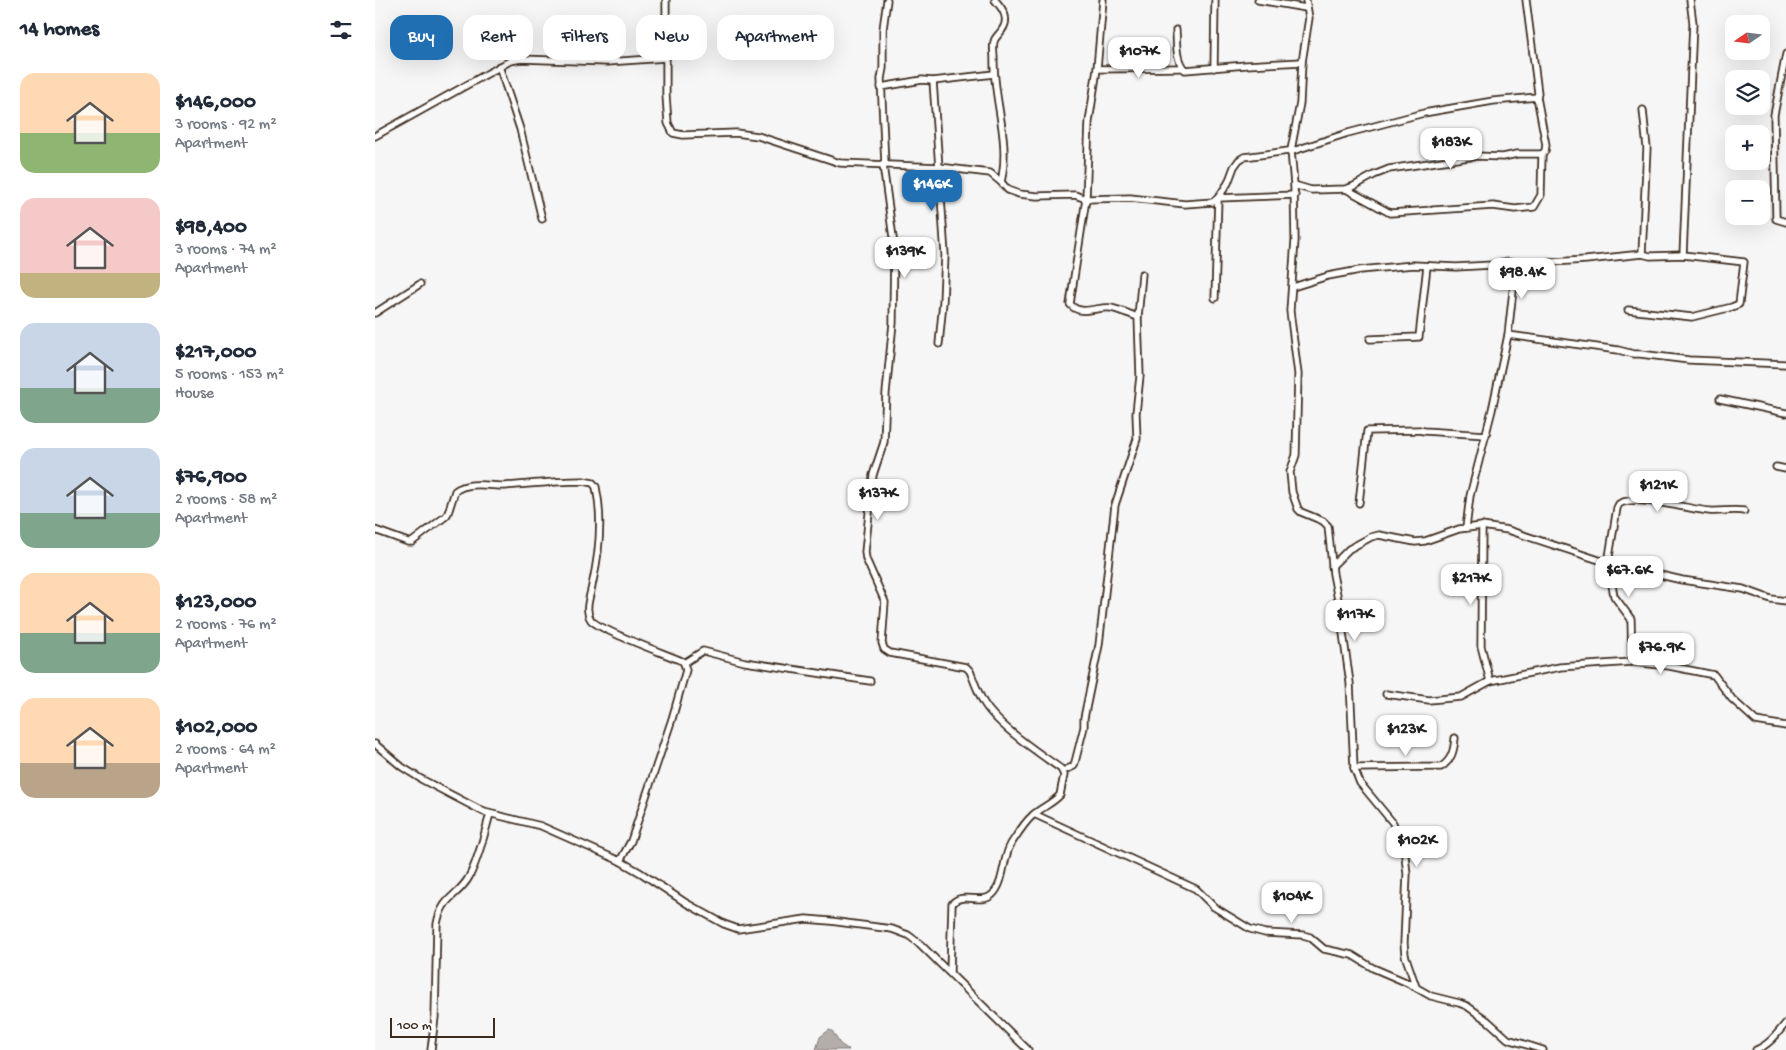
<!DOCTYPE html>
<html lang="en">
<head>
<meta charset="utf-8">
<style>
	body { margin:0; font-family:"Gochi Hand",sans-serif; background:#f2f2f3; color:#1f2937; height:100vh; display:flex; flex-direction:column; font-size:19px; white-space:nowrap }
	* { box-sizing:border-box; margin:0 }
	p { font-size:16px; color:#747a83 }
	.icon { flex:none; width:28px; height:28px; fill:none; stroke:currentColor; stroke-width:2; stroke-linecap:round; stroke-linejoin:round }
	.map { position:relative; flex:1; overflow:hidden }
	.drawer { display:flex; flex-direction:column; background:#fff; width:375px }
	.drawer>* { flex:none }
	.top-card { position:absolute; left:15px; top:15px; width:475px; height:45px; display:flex; gap:10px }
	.needle { width:32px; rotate:256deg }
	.fabs { position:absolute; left:1350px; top:15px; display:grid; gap:10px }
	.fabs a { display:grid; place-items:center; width:45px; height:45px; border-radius:10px; background:#fff; box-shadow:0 5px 20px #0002; font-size:25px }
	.scale { position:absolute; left:15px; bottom:12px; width:105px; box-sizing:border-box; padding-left:5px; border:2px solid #3b2a1e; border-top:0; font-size:14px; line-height:18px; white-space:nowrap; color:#3b2a1e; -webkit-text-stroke:4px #fff; paint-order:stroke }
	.price { position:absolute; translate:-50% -42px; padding:0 11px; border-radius:10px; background:#fff; color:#222; font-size:16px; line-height:32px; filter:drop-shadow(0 1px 2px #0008) }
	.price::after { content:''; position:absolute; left:50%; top:30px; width:15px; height:11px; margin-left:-8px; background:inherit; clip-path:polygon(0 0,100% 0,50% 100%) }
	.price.active { background:#1f6fb2; color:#fff }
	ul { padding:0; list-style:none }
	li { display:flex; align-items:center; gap:15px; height:125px; padding:0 20px }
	li span { display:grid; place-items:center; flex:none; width:140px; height:100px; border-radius:15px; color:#555 }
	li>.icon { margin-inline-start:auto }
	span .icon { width:60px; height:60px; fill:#fffc; stroke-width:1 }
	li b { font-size:21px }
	h2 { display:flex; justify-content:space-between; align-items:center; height:60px; padding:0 20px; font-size:21px }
	.tag { padding:0 18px; border-radius:15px; background:#fff; box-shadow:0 5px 20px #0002; font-size:18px; line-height:45px }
	.tag.active { background:#1f6fb2; color:#fff }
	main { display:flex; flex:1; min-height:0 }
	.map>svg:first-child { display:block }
</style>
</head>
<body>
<main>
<section class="drawer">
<h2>14 homes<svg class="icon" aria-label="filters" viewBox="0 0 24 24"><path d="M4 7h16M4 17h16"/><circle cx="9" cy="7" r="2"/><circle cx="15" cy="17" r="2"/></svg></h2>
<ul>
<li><span style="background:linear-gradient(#ffd9b3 60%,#8fb573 0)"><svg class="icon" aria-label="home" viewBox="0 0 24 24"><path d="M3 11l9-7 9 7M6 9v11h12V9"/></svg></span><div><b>$146,000</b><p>3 rooms · 92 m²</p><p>Apartment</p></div></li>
<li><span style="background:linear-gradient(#f6c9c9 75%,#c2b280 0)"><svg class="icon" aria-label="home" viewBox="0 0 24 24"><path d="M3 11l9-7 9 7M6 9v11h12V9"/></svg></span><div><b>$98,400</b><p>3 rooms · 74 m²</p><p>Apartment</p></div></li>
<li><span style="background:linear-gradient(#c9d6e8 65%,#7fa58c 0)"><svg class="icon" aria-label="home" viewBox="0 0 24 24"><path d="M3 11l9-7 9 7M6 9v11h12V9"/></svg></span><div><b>$217,000</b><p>5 rooms · 153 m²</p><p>House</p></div></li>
<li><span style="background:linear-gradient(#c9d6e8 65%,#7fa58c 0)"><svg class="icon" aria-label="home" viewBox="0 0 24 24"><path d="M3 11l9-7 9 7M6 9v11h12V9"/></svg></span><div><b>$76,900</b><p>2 rooms · 58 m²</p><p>Apartment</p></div></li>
<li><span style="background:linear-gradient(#ffd9b3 60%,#7fa58c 0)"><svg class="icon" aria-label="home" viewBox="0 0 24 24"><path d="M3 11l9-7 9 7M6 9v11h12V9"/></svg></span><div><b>$123,000</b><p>2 rooms · 76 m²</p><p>Apartment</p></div></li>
<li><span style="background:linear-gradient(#ffd9b3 65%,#b9a48a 0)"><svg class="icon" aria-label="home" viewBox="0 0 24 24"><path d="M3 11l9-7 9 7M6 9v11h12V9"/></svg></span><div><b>$102,000</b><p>2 rooms · 64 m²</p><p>Apartment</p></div></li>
</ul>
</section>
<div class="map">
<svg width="1411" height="1050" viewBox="0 0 1411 1050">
	<rect width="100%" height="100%" fill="#f7f6f6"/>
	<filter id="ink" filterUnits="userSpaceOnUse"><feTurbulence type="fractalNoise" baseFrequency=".02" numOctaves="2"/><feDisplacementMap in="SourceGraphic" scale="10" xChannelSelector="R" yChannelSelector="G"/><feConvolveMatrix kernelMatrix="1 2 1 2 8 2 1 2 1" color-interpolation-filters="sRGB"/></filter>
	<g filter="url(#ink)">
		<polygon fill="#b4aeaa" stroke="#847972" points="454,1030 457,1031 465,1044 474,1050 441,1050 445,1037"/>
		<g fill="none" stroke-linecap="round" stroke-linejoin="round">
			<g stroke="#3b2a1e" stroke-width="9">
				<g id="street">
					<polyline points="291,0 291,95 293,123 298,133 308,135 361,133 383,136 465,163 564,167 615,173 626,182 633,190 644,194 662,196 700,195 711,199 755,198 810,204 838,202 843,198 853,183 859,167 864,160 869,157 921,150 973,133 1049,113 1118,101 1162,97 1163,93 1151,0"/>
					<path d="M 620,0 C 628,9 635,19 627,30 C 625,33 622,36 620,39 C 617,44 619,53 619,59 C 618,100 636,140 626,182"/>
					<path d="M 728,0 L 722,69 L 714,122 L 711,199 L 695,304 C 705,317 723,306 736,308 C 745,310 754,314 763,317"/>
					<polyline points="883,0 931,8"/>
					<polyline points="931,0 934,18 927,62 925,103 916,150 919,185 920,240 915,311 923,374 921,455 915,472 917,492 923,509 926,512 948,521 953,526 958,574 964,605 975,683 979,768 985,783 1018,823 1030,856 1032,874 1029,943 1030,955 1041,987"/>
					<path d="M 801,30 C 802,43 800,60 810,70 L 871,65 L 927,62"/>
					<polyline points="1411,54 1399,115 1401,219 1411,222"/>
					<polyline points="124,66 145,129 167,219"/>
					<polyline points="839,68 840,0"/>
					<polyline points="722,69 807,68"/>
					<polyline points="558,81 570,255 568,302 564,344"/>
					<polyline points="506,87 547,80 558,81 619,74"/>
					<polyline points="0,136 135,61 146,59 232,62 291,58"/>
					<path d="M 508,165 L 519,245 L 518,323 L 511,393 L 509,442 L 498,475 L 490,552 L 491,559 L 510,602 L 507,643 L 509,649 L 515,653 L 591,667 L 595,671 C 599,681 603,693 609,703 C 623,726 664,753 686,769 L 689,775 L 685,795 C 677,804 665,808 657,816 C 649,823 642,835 636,844 C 627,859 630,883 617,895 C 606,905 587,891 577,904 L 575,972"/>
					<polyline points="510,165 506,79 508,68 508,29 512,0"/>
					<polyline points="919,185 936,190 971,189 979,186 999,175 1014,169 1101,156 1128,157 1142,154 1167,154 1170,151 1171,145 1162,97"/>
					<polyline points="971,189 1015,213 1118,206 1140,209 1159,207 1166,195 1167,154"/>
					<polyline points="1267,254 1272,148 1268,110"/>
					<polyline points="1308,255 1318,23 1315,0"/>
					<polyline points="918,287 953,276 985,270 1038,265 1081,267 1117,265 1133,262 1141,264 1211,260 1267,254 1275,256 1308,255 1369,262 1364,304 1357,307 1317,317 1253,310"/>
					<polyline points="840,298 843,198 920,195"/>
					<polyline points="0,313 45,284"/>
					<polyline points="1133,335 1243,350 1259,354 1265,354 1314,360 1411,364"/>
					<polyline points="995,339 1044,337 1052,266"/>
					<polyline points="1345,399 1411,413"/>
					<polyline points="1401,467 1411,469"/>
					<polyline points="984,503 992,431 1044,430 1049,431 1111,435"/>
					<polyline points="1107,526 1106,646 1115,681"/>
					<polyline points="1091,528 1095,496 1117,410 1133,335 1141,264"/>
					<path d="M 0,530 L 33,542 L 37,542 L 71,516 L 73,513 L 80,491 C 93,481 114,486 130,486 C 156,484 182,481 208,481 L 218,483 L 221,487 C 228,519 224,555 217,586 C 215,597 209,610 216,620 C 224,630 291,654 307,661 L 309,663 L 311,670 L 297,719 L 256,841 L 245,861"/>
					<polyline points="957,566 974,549 996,537 1004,535 1040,542 1050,541 1084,529 1107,526 1133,530 1233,563 1307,580 1368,589 1396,599 1411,601"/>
					<path d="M 1257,662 L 1256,619 L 1239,596 L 1233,563 L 1242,508 L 1244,504 C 1259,494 1314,509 1334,511 C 1345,512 1358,509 1369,511"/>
					<polyline points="309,663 328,651 370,662 495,681"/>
					<polyline points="1011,694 1054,700 1086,697 1115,681 1185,667 1257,662 1294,666 1339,675 1357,699 1381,721 1411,726"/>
					<polyline points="0,744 27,767 46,779 109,812 166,826 245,861 266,873 311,903 349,924 363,929 431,919 455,921 517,929 533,935 545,944 653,1050"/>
					<path d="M 979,768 L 1066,767 C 1077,760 1079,750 1080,738"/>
					<polyline points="688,771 699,766 709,727 709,718 724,645 740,505 762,439 761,413 765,376 763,317 767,274"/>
					<polyline points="659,814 821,889 839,907 875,929 890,933 928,935 935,937 949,949 977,955 998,968 1033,983 1056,996 1084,1003 1092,1006 1113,1021 1133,1039 1168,1050"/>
					<path d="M 56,1050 L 60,1017 L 62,924 C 67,896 83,897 94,877 C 104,858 109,835 115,814"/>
					<path d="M 1381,1050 C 1394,1045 1402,1034 1411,1023"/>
				</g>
			</g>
			<use href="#street" stroke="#fff" stroke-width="5.5"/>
		</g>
	</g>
</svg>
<div class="fabs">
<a><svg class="needle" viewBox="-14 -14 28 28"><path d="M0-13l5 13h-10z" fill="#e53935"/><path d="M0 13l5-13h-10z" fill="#747a83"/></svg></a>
<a><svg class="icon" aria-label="layers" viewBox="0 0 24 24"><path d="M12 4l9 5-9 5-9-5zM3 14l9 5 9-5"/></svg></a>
<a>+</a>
<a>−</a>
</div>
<div class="scale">100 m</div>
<b class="price" style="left:764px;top:79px">$107K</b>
<b class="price" style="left:1076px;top:170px">$183K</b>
<b class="price active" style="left:557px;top:212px">$146K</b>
<b class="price" style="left:530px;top:279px">$139K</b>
<b class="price" style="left:1147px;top:300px">$98.4K</b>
<b class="price" style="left:1283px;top:513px">$121K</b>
<b class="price" style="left:503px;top:521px">$137K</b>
<b class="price" style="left:1254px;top:598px">$67.6K</b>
<b class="price" style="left:1096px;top:606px">$217K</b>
<b class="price" style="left:980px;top:642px">$117K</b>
<b class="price" style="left:1286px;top:675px">$76.9K</b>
<b class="price" style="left:1031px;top:757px">$123K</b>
<b class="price" style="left:1042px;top:868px">$102K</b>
<b class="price" style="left:917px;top:924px">$104K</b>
<div class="top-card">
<a class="tag active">Buy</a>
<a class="tag">Rent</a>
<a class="tag">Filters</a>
<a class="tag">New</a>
<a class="tag">Apartment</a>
</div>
</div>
</main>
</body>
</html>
